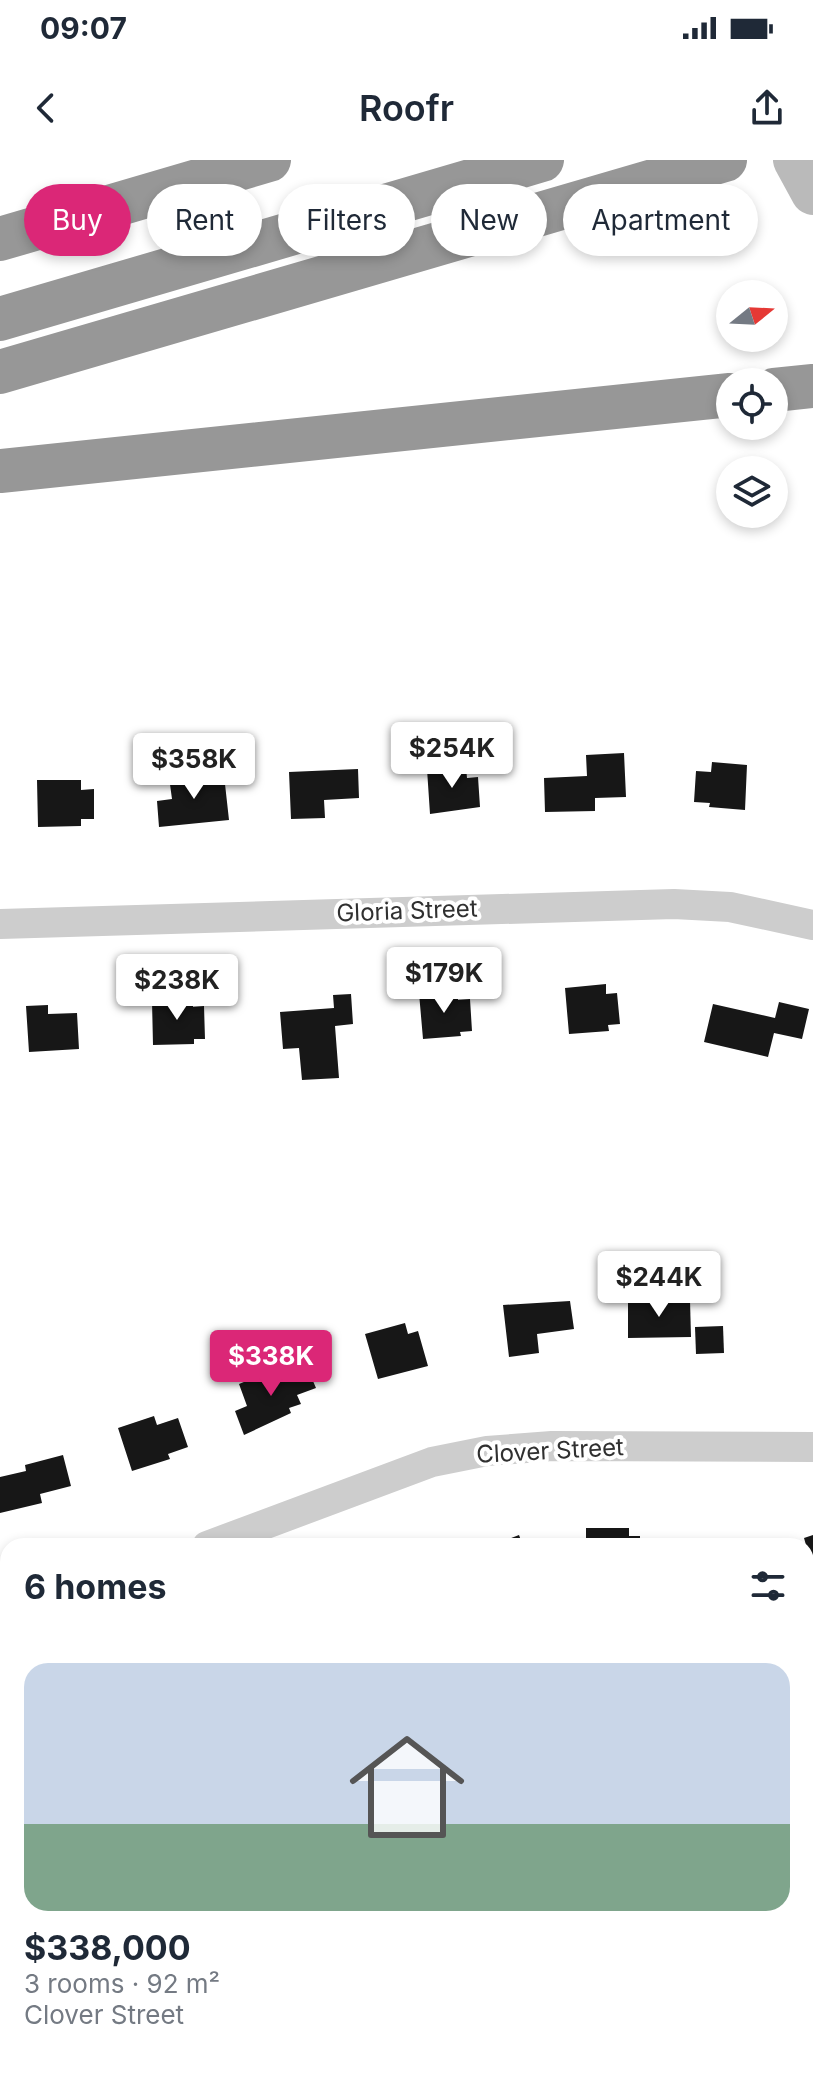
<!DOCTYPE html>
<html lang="en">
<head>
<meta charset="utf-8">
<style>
	body { margin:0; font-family:Inter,sans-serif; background:#f6f6f7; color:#1f2937; height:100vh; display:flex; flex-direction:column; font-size:30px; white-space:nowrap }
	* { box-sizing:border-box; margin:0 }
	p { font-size:26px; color:#747a83 }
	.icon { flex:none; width:44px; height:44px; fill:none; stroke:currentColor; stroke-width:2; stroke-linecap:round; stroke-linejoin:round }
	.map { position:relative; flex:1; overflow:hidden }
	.details { position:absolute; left:0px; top:1378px; width:814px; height:538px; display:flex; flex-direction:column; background:#fff; border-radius:24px 24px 0 0; box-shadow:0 4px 12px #0003 }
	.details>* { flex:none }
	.hud { position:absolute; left:24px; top:24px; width:766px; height:72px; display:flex; gap:16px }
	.needle { width:52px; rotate:72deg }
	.tools { position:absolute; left:716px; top:120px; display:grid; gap:16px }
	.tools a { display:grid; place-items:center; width:72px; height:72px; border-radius:50%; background:#fff; box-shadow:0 4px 12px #0003; font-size:40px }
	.price { position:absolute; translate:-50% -68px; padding:0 18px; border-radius:8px; background:#fff; color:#222; font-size:26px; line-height:52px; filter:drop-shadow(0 2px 4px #0008) }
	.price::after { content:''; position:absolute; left:50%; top:48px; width:24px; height:18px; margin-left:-12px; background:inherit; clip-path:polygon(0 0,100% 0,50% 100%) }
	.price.on { background:#db2777; color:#fff }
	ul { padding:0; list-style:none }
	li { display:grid; align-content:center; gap:16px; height:424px; padding:0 24px }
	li+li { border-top:2px solid #e0e1e3 }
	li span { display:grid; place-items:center; height:248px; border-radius:24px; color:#555 }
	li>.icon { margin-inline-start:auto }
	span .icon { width:144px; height:144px; fill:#fffc; stroke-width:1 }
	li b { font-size:34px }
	h2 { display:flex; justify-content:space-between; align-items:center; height:96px; padding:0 24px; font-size:34px }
	.chip { padding:0 28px; border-radius:36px; background:#fff; box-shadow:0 4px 12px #0003; font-size:28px; line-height:72px }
	.chip.on { background:#db2777; color:#fff }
	.status { display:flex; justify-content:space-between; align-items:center; height:56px; padding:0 40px; background:#fff; direction:ltr }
	.status svg { height:22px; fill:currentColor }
	header { display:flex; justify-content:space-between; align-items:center; height:104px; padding:0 24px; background:#fff; font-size:36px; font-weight:600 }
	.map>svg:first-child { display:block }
</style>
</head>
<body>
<div class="status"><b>09:07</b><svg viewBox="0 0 49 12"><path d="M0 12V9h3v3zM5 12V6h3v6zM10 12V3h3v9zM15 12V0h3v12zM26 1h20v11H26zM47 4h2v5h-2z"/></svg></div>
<header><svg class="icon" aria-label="back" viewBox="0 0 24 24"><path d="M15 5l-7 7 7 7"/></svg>Roofr<svg class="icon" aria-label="share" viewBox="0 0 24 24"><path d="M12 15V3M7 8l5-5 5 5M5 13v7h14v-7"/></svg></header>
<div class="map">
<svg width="813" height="1915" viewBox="0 0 813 1915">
	<rect width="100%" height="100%" fill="#fff"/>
	<g fill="#171717">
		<polygon points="624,593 626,637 595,638 595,651 545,652 544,618 587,616 586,595"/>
		<polygon points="712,602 747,605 745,650 709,647 710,643 694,642 696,611 711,612"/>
		<polygon points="466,607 467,618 478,617 480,647 430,654 427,609"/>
		<polygon points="358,609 359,638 324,640 325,658 291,659 289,612"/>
		<polygon points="213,612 214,625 225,624 229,660 159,667 157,641 172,639 169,617"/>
		<polygon points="37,620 81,620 81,630 94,629 94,659 81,659 81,666 38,667"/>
		<polygon points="606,824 606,834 617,833 620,864 608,865 609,871 569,874 565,828"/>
		<polygon points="458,830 458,840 470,839 472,871 460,872 461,876 423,879 419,833"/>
		<polygon points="351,834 353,864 335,866 339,918 302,920 299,888 283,889 280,852 334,848 333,835"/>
		<polygon points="193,839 193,847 204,846 205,879 194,879 194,884 153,885 152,841"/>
		<polygon points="779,842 809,849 802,879 774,873 768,897 704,882 713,844 775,858"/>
		<polygon points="48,845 48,854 77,853 79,889 29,892 26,846"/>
		<polygon points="690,1140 691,1177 628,1178 628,1141"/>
		<polygon points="570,1141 574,1169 537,1174 539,1193 509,1197 503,1145"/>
		<polygon points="405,1163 408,1174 418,1171 428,1206 378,1219 365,1174"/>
		<polygon points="723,1166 724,1193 696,1194 695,1167"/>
		<polygon points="307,1207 316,1228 297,1235 301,1244 289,1248 291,1253 244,1275 235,1251 247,1246 239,1224 275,1209 279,1219"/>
		<polygon points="154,1256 157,1265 178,1258 188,1287 168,1294 170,1299 132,1311 118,1268"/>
		<polygon points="63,1295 71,1326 40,1334 42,1343 0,1353 0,1317 26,1311 25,1305"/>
		<polygon points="586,1368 629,1368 629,1376 640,1376 640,1386 586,1386"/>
		<polygon points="519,1375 523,1386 490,1386"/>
		<polygon points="813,1375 813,1406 812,1406 804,1378"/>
		<polygon points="0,1536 8,1563 8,1569 0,1571"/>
		<polygon points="813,1712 813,1744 806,1745 806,1713"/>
	</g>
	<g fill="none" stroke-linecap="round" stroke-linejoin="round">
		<g stroke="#cdcdcd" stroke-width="30">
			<polyline points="0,764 674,744 730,747 813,765"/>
			<polyline points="207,1386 432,1302 487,1291 552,1286 813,1287"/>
			<polyline points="0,1452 8,1450"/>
			<polyline points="806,1834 813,1833"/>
			<polyline points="50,1915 112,1908"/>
		</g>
		<polyline stroke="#bababa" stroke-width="44" points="795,0 813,33"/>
		<g stroke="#979797" stroke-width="44">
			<polyline points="0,79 269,0"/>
			<polyline points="0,159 542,0"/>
			<polyline points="0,212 725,0"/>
			<polyline points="774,230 813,226"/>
			<polyline points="0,311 730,235"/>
		</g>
	</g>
	<g text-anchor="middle" stroke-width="8" stroke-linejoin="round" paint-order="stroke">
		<g font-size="24" fill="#303030" stroke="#fff">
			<text transform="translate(407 751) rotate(-2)" y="8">Gloria Street</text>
			<text transform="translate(550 1291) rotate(-3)" y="8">Clover Street</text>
		</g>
	</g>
</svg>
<div class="tools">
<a><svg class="needle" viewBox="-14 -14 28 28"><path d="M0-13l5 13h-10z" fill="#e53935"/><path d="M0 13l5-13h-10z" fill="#747a83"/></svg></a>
<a><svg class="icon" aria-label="locate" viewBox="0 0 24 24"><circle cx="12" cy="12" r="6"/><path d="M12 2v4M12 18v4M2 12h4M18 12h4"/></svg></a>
<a><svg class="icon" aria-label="layers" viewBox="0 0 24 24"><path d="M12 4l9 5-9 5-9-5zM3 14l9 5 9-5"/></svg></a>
</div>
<b class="price" style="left:452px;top:630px">$254K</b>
<b class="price" style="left:194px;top:641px">$358K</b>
<b class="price" style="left:444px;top:855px">$179K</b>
<b class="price" style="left:177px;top:862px">$238K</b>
<b class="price" style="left:659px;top:1159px">$244K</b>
<b class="price on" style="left:271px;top:1238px">$338K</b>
<div class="hud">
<a class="chip on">Buy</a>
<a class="chip">Rent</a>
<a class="chip">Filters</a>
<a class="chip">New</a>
<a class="chip">Apartment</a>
</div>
<section class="details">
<h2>6 homes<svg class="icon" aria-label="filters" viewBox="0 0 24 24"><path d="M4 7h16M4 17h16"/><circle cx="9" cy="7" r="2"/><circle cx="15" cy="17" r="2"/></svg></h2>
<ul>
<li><span style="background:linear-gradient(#c9d6e8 65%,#7fa58c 0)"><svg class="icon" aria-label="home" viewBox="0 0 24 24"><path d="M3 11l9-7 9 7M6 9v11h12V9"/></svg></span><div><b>$338,000</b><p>3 rooms · 92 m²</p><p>Clover Street</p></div></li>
</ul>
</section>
</div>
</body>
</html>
